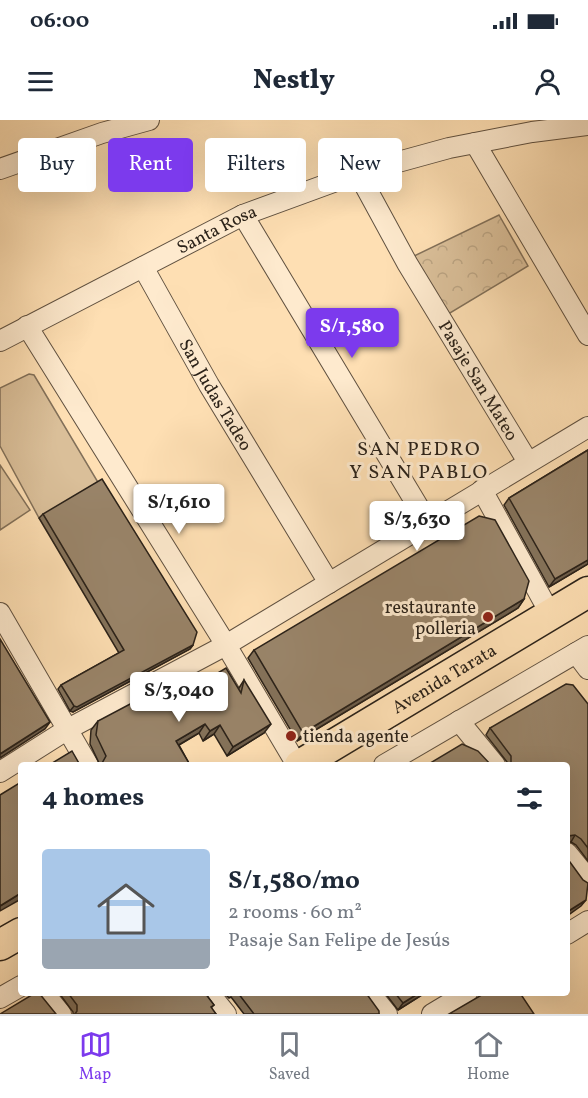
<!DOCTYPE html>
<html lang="en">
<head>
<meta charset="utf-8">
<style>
	body { margin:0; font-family:Vollkorn,serif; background:#f6f6f7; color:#1f2937; height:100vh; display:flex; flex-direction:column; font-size:22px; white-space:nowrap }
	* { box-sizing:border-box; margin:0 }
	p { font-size:20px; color:#747a83 }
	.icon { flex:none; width:33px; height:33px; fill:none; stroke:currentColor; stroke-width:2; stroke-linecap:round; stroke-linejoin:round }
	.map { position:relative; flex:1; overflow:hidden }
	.drawer { position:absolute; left:18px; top:642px; width:552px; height:234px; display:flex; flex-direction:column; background:#fff; border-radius:6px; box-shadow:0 6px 24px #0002 }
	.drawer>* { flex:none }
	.banner { position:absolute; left:18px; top:18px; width:552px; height:54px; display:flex; gap:12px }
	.price { position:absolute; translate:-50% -51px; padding:0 14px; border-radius:6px; background:#fff; color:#222; font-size:20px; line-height:39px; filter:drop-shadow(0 2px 3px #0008) }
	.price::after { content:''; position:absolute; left:50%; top:36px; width:18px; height:14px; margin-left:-9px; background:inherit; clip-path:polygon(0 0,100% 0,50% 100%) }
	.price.current { background:#7c3aed; color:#fff }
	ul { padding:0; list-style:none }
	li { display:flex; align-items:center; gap:18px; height:150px; padding:0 24px }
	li+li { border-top:2px solid #e0e1e3 }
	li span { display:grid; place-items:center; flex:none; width:168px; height:120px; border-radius:6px; color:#555 }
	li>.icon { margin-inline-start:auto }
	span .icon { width:72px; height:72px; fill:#fffc; stroke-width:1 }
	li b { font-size:26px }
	h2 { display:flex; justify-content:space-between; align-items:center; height:72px; padding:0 24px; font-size:26px }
	.pill { padding:0 21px; border-radius:6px; background:#fff; box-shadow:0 6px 24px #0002; font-size:21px; line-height:54px }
	.pill.current { background:#7c3aed; color:#fff }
	.status { display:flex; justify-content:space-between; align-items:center; height:42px; padding:0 30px; background:#fff; direction:ltr }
	.status svg { height:16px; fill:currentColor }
	header { display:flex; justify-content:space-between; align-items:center; height:78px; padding:0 24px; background:#fff; font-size:27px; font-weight:800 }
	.tabs { display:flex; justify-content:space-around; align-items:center; height:84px; border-top:2px solid #e0e1e3; background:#fff; font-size:16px; color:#747a83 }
	.tabs a { display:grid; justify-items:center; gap:3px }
	.tabs .current { color:#7c3aed }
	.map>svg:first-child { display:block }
</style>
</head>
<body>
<div class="status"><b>06:00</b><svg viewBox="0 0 49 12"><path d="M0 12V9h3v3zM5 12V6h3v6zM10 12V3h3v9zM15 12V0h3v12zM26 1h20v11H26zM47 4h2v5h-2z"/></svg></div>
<header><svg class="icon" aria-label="menu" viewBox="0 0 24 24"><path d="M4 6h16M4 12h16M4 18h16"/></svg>Nestly<svg class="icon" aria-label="person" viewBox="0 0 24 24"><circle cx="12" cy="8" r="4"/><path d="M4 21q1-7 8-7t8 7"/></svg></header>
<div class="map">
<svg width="588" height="894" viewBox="0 0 588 894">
	<defs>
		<pattern id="park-crowns" width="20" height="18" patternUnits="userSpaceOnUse" patternTransform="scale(1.5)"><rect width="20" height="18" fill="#dabf99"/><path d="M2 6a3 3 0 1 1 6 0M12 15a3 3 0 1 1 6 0" fill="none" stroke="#bba483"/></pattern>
	</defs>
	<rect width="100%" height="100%" fill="#fedfb3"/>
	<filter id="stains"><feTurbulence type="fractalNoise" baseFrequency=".00333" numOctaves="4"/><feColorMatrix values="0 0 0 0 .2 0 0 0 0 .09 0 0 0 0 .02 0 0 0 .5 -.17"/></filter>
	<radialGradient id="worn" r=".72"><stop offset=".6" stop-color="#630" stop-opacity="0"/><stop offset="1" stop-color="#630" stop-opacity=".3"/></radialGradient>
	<polygon fill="url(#park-crowns)" stroke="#827059" stroke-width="1.5" points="499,95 528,146 445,196 410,138"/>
	<g fill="#dabf99" stroke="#827059" stroke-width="1.5">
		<polygon points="29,254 34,255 99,364 39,398 0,326 0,268"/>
		<polygon points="0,345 30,390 0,410"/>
	</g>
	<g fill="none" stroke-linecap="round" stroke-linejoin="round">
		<g stroke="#605140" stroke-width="22">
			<g id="minor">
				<polyline points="475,23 588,215"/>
				<polyline points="0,49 102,13 149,0"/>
				<path id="s1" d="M 358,53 L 407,143 L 528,342"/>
				<polyline points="243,95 428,403"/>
				<path id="s2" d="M 143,147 L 209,265 L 329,463"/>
				<polyline points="27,206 226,525 297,645"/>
				<path id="s3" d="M 0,221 L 243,95 L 358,53 L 449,28 L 532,12 L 588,5"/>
				<polyline points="482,370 551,495"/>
				<polyline points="0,493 88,645"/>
				<polyline points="576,533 588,549"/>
				<polyline points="459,601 495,645"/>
				<polyline points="384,645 588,526"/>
				<polyline points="0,652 68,609 226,525 588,307"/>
				<polyline points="567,733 588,759"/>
				<polyline points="567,814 588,801"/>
				<polyline points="44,873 61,894"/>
				<polyline points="209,873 226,894"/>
				<polyline points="370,873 387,894"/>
				<polyline points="0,878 21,866"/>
				<polyline points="432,894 467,873"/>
			</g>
		</g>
		<g stroke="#2b2219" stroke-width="33">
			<g id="highway">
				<path id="s4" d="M 300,645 L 588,472"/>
				<polyline points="0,825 21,813"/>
			</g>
		</g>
		<use href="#minor" stroke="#feeace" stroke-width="20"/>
		<use href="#highway" stroke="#fedfb3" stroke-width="30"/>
	</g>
	<g fill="#84725a" stroke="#2b2219" stroke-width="1.5">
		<polygon points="588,330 588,444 549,467 504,385 509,378"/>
		<polygon points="43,394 193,525 190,529 73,592 70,591 58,569 61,565 119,533 39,398"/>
		<polygon points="524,479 518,488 297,621 248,538 254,530"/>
		<polygon points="244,560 264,613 227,636 214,614 203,621 199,613 179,625 190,645 100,645 90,624 91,610 98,601 158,589 239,568"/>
		<polygon points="588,584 588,741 576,725 571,722 567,645 506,645 507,642 486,615 490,608"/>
		<polygon points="59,873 205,873 214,885 211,888 216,894 73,894 73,892"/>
		<polygon points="224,873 366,873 379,894 244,894 231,877 229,878"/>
		<polygon points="385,873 425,873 398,890"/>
	</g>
	<g fill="#6b5c4a" stroke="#2b2219" stroke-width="1.5">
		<polygon points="588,440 588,444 549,467 555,459"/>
		<polygon points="524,479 518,488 297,621 303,613"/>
		<polygon points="193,525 190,529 73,592 70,591 74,586"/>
		<polygon points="50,602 45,609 0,638 0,634"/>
		<polygon points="205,604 199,613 170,630 176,621"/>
		<polygon points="271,604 264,613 227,636 233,627"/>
		<polygon points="220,605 214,614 203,621 210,611"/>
		<polygon points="575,715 571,722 567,722 567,716"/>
		<polygon points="21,773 21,779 0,791 0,786"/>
		<polygon points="586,780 581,786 567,796 567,792"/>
		<polygon points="419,873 425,873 398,890 403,883"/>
	</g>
	<g fill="#998469" stroke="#2b2219" stroke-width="1.5">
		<polygon points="588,330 588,440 555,459 509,378"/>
		<polygon points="102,359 197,512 193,525 77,587 74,586 61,565 124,530 43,394"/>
		<polygon points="479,396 495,400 529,461 524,479 303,613 254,530"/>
		<polygon points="0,519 50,602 0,634"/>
		<polygon points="226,548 241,573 244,560 271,604 233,627 220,605 210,611 205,604 176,621 190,645 101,645 106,636 96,615 98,601 149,574 158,589"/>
		<polygon points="566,564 573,565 588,584 588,728 581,719 575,715 567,716 567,645 509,645 511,643 511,636 490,608"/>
		<polygon points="462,624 478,631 491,645 427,645"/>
		<polygon points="72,631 80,645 49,645"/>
		<polygon points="21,662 21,773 0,786 0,675"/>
		<polygon points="567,738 583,760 588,763 586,780 567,792"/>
		<polygon points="35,873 39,873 56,894 0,894"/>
		<polygon points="68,873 205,873 214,885 211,887 216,894 75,894 77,891 77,885"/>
		<polygon points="238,873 366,873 379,891 379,894 254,894"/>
		<polygon points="395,873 419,873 403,883"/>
		<polygon points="485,873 520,873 534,894 449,894"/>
	</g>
	<g fill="#8f2418" stroke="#feeace" stroke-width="2">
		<circle cx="488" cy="497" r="6"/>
		<circle cx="291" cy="616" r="6"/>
	</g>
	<g text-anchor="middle" stroke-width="6" stroke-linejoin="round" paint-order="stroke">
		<g font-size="18" fill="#2b2219" stroke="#feeace">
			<text dy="6" stroke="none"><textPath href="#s3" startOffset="244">Santa Rosa</textPath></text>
			<text dy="6" stroke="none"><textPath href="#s1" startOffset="240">Pasaje San Mateo</textPath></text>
			<text dy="6" stroke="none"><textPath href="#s2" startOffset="147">San Judas Tadeo</textPath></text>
			<text dy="6" stroke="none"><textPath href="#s4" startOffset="168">Avenida Tarata</textPath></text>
		</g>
		<g font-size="18" fill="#2b2219" stroke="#feeace" text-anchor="end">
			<text x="476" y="493">restaurante<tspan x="476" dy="21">polleria</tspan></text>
			<text x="303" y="622" text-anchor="start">tienda agente</text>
		</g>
		<g font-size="20" letter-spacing="1.5" fill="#2b2219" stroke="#feeace">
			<text x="419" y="335">SAN PEDRO<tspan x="419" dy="23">Y SAN PABLO</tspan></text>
		</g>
	</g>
	<rect width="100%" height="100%" filter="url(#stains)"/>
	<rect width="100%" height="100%" fill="url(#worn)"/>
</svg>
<b class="price current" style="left:352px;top:239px">S/1,580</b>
<b class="price" style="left:179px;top:415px">S/1,610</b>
<b class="price" style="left:417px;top:432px">S/3,630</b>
<b class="price" style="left:179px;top:603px">S/3,040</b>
<div class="banner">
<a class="pill">Buy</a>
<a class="pill current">Rent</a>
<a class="pill">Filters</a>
<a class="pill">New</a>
</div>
<section class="drawer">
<h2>4 homes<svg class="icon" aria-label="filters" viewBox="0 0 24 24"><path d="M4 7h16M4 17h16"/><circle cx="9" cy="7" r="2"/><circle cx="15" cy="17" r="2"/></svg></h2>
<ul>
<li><span style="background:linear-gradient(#a9c7e8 75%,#9aa5b1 0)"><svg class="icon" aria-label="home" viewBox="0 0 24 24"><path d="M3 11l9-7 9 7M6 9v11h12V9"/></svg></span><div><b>S/1,580/mo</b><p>2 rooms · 60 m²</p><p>Pasaje San Felipe de Jesús</p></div></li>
</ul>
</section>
</div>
<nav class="tabs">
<a class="current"><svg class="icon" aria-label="map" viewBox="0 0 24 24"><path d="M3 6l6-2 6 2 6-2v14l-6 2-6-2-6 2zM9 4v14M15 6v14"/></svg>Map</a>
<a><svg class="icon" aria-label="saved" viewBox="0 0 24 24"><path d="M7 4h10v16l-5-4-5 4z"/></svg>Saved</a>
<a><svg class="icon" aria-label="home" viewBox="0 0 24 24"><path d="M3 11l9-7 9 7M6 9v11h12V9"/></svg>Home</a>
</nav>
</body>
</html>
